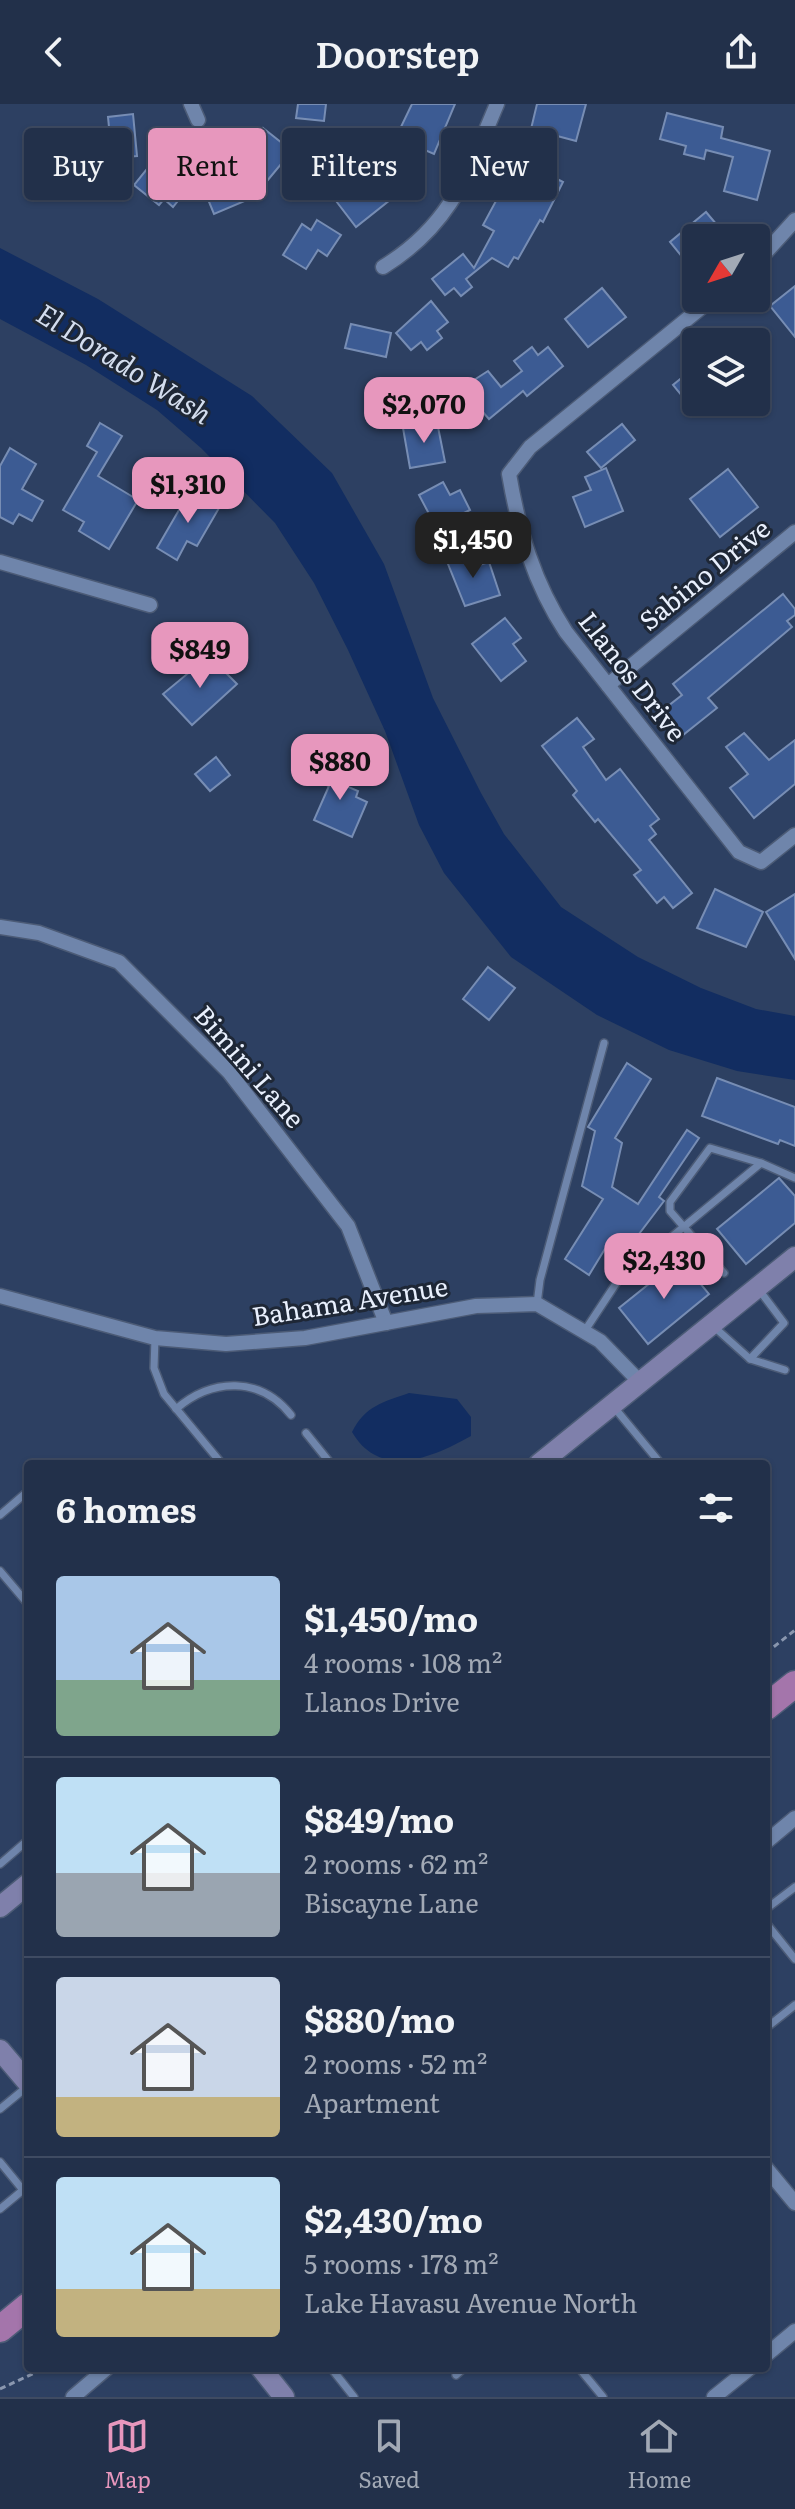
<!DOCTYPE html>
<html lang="en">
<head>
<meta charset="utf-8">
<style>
	body { margin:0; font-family:Literata,serif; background:#2a3851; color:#f1f3f6; height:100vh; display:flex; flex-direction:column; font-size:30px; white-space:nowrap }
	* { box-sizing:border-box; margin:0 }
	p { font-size:26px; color:#a2a9b5 }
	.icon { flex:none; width:44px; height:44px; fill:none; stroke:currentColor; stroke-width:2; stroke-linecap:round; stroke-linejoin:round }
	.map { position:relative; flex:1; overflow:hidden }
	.panel { position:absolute; left:24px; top:1356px; width:746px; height:912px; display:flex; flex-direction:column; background:#22304a; border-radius:8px; box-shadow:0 2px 6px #0004,0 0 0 2px #3f4b62 }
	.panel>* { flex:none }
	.banner { position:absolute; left:24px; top:24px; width:748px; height:72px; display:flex; gap:16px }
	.needle { width:52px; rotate:231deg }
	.controls { position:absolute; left:682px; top:120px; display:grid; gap:16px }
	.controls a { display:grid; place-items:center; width:88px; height:88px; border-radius:8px; background:#22304a; box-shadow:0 2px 6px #0004,0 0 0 2px #3f4b62; font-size:40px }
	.price { position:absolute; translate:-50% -68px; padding:0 18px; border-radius:16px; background:#e797bd; color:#111; font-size:26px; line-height:52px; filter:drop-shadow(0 2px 4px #0008) }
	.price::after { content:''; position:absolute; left:50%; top:48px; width:24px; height:18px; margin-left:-12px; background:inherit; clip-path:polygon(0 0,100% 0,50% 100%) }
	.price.active { background:#222; color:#fff }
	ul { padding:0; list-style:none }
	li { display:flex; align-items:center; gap:24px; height:200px; padding:0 32px }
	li+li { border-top:2px solid #3f4b62 }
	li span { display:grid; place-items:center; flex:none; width:224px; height:160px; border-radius:8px; color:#555 }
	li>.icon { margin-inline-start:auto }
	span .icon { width:96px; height:96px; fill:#fffc; stroke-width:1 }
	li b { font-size:34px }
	h2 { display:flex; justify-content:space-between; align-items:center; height:96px; padding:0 32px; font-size:34px }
	.tag { padding:0 28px; border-radius:8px; background:#22304a; box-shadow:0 2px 6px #0004,0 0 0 2px #3f4b62; font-size:28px; line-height:72px }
	.tag.active { background:#e797bd; color:#111 }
	header { display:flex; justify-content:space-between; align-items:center; height:104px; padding:0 32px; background:#22304a; font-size:36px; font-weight:600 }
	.tabs { display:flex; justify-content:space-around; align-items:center; height:112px; border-top:2px solid #3f4b62; background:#22304a; font-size:22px; color:#a2a9b5 }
	.tabs a { display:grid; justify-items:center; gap:4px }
	.tabs .active { color:#e797bd }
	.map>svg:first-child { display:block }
</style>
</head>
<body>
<header><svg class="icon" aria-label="back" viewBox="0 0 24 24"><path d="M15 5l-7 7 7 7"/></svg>Doorstep<svg class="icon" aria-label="share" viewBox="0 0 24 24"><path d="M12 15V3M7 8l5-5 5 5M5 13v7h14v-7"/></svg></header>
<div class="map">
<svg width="795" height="2293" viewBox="0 0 795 2293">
	<rect width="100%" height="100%" fill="#2d4062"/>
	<g fill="#122d61">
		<polygon points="0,144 98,195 252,292 332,369 384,460 433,594 481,689 504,730 561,803 638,853 701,884 756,905 795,912 795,976 737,967 669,946 597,911 511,853 444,769 419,721 385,627 348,546 314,479 275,419 201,344 157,306 86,261 0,215"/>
		<path d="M 409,1289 L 457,1295 L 471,1313 L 471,1332 C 432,1354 380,1376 352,1328 C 365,1302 383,1298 409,1289 Z"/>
	</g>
	<g fill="#3c5b93" stroke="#778db4" stroke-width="2">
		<polygon points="298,0 326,0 324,17 296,14"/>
		<polygon points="412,0 455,0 434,50 425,46 413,70 385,56"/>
		<polygon points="537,0 586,0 576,37 531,25"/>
		<polygon points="667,9 723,23 721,34 770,47 757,96 724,87 733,53 706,46 704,55 684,50 686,42 660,35"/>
		<polygon points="133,10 137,52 112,54 108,13"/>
		<polygon points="263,24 292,47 267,77 239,54"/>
		<polygon points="155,55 189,83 173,103 164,95 159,101 134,81"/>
		<polygon points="377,59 400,88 356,123 333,93"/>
		<polygon points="526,59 563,78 543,118 540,116 518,155 514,153 508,163 492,154 466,175 472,183 461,192 454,184 445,191 432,175 463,150 474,164 494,127 483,121 511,69 519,73"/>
		<polygon points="234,63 247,96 214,110 200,76"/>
		<polygon points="706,108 728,134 696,134 696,153 688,160 670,138"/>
		<polygon points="317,116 341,131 327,152 318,146 306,165 283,151 302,120 311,126"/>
		<polygon points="795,182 795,233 770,202"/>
		<polygon points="602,184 626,213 588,243 565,215"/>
		<polygon points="431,197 448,218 437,227 442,234 427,246 421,238 411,246 396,229"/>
		<polygon points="351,220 391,229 386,253 345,244"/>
		<polygon points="532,243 538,251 548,243 563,262 527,292 523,287 489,315 481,306 463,321 443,296 488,267 501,283 522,267 514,257"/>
		<polygon points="696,262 696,309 673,281"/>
		<polygon points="437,318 445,358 410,364 403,324"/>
		<polygon points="100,319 122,332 98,372 138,396 109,445 79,427 84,418 63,406 97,348 87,342"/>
		<polygon points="622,320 635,336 601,364 587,348"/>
		<polygon points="10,344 36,360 22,385 43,397 32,417 19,410 13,420 0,413 0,362"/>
		<polygon points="606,364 623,407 585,423 573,393 591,386 585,373"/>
		<polygon points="728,365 758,403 720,433 690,395"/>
		<polygon points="443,378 450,391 460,386 470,406 436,423 419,391"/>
		<polygon points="190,387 219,404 197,442 187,437 177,456 157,444"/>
		<polygon points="465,448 470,464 489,458 500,491 465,502 446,455"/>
		<polygon points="783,490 795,505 795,511 787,517 792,523 708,594 717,604 683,631 663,606 682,591 673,580"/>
		<polygon points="505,514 521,534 513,540 526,557 501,577 472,540"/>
		<polygon points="204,556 215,558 237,580 192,621 163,590"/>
		<polygon points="577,614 594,635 583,643 606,676 620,665 659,715 650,722 656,730 649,736 692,789 673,804 664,793 657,799 634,771 641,766 598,715 595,718 573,691 577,687 542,642"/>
		<polygon points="744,629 769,656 795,636 795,680 754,714 730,684 748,670 726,643"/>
		<polygon points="216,653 230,671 210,687 195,670"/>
		<polygon points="330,659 352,668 346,682 358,687 356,693 367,698 352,733 314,716 329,682 321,679"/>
		<polygon points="715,785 763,808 746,843 697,824"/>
		<polygon points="795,790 795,855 766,808"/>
		<polygon points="488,863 515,884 489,916 463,895"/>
		<polygon points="627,959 651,975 615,1034 622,1039 612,1083 638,1100 687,1026 699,1034 659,1093 664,1097 623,1151 608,1140 589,1171 565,1155 603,1095 582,1082 595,1027 588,1023"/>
		<polygon points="717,974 795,1003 795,1042 780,1036 778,1040 702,1012"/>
		<polygon points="779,1074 795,1092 795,1119 746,1160 717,1125"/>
		<polygon points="680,1155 709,1190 648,1240 619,1204"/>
	</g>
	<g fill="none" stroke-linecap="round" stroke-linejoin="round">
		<g stroke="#4c5b76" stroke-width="10">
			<g id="lane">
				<polyline points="724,1169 670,1107 670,1098 710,1044 761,1059"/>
				<polyline points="537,1200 540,1176 604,939"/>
				<polyline points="712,1221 750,1255 785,1266"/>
				<polyline points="584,1228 617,1178 761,1059 795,1074"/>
				<polyline points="155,1234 154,1264 164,1290 222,1360"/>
				<polyline points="750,1255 784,1219 760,1187"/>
				<polyline points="613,1302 661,1360"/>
				<path d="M 176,1305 C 212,1274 260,1272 291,1311"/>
				<polyline points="306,1329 331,1360"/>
				<polyline points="0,1411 27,1388"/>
				<polyline points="0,1467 28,1500"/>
				<polyline points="0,1760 28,1736"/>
				<polyline points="766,1805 795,1783"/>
				<polyline points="766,1819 795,1855"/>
				<polyline points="766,1924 795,1901"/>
				<polyline points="0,2005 28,1982"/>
				<polyline points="0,2058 23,2086 28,2081"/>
				<polyline points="0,2105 23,2086"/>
				<polyline points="331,2264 354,2293"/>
				<polyline points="579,2264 603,2293"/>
				<polyline points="456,2271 464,2264"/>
			</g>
		</g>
		<g stroke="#4c5b76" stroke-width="17">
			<g id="street">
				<polyline points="191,0 198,16"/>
				<polyline points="756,159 795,116"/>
				<path d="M 383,163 C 451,121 467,71 497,0"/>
				<path d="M 713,194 L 530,343 L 509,370 C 519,428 534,479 566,528 L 739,748 L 761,758 L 795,731"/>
				<polyline points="0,458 150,501"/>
				<polyline points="608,581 795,428"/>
				<polyline points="0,823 39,829 119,858 229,968 348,1122 386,1219"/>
				<polyline points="0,1192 155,1234 226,1240 305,1234 476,1202 537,1200 600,1237 638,1276"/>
				<polyline points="766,1738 795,1714"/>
				<polyline points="766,2064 795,2099"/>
				<polyline points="766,2251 795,2227"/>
				<polyline points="73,2293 107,2264"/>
				<polyline points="714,2293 750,2264"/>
			</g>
		</g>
		<g stroke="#4c5b76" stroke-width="23">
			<g id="secondary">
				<polyline points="539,1360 795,1153"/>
				<polyline points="0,1803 28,1780"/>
				<polyline points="0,1946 28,1979"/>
				<polyline points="261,2264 284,2293"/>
			</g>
		</g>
		<g stroke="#4c5b76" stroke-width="29">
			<g id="highway">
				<polyline points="766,1603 795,1580"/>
				<polyline points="0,2225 28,2202"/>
			</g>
		</g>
		<g stroke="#8a97af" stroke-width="3" stroke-dasharray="6 4" stroke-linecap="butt">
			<polyline points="766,1549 795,1526"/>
			<polyline points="0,2285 45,2264"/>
		</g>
		<use href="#lane" stroke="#6f85ab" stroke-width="7"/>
		<use href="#street" stroke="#6f85ab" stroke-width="14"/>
		<use href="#secondary" stroke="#7f80ab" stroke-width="20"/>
		<use href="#highway" stroke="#a475ab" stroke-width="26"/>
	</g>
	<g text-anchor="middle" stroke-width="6" stroke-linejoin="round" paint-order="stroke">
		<g font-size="26" fill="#e9f0fd" stroke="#1e2736">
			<text transform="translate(705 471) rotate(-39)" y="9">Sabino Drive</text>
			<text transform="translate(632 573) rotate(52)" y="9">Llanos Drive</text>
			<text transform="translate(249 963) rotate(49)" y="9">Bimini Lane</text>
			<text transform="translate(350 1198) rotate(-9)" y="9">Bahama Avenue</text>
		</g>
		<g font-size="28" font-style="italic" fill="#d3ddee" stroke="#1e2736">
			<text transform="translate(124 260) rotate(32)" y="10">El Dorado Wash</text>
		</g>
	</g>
</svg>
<div class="controls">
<a><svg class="needle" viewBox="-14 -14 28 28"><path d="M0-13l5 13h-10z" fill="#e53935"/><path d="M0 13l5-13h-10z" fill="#a2a9b5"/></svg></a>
<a><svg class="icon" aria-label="layers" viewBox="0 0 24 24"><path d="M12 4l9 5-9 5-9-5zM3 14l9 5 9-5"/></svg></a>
</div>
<b class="price" style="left:424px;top:341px">$2,070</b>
<b class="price" style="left:188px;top:421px">$1,310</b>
<b class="price active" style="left:473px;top:476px">$1,450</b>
<b class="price" style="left:200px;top:586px">$849</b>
<b class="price" style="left:340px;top:698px">$880</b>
<b class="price" style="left:664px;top:1197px">$2,430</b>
<div class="banner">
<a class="tag">Buy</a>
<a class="tag active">Rent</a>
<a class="tag">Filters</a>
<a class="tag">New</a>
</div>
<section class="panel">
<h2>6 homes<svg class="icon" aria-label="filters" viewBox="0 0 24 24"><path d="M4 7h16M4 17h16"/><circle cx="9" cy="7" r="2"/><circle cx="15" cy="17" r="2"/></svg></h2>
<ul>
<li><span style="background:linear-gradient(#a9c7e8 65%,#7fa58c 0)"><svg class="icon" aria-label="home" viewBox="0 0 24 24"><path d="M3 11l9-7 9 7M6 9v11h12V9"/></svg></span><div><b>$1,450/mo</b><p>4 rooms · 108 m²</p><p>Llanos Drive</p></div></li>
<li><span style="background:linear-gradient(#bfe0f5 60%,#9aa5b1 0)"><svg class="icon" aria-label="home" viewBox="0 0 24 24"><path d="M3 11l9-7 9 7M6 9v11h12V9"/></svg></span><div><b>$849/mo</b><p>2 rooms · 62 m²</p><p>Biscayne Lane</p></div></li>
<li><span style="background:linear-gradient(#c9d6e8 75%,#c2b280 0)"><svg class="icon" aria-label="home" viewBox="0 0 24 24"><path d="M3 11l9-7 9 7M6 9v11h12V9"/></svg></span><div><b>$880/mo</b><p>2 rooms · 52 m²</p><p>Apartment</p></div></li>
<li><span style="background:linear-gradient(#bfe0f5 70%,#c2b280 0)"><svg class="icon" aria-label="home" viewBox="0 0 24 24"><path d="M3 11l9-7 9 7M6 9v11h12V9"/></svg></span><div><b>$2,430/mo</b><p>5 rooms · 178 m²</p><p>Lake Havasu Avenue North</p></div></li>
</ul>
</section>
</div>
<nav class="tabs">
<a class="active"><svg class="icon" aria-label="map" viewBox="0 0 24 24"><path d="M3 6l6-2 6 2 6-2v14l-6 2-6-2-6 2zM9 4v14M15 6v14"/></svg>Map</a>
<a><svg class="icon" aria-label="saved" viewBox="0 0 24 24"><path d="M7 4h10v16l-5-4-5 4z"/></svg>Saved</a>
<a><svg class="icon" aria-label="home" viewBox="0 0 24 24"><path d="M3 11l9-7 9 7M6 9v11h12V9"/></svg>Home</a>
</nav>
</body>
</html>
